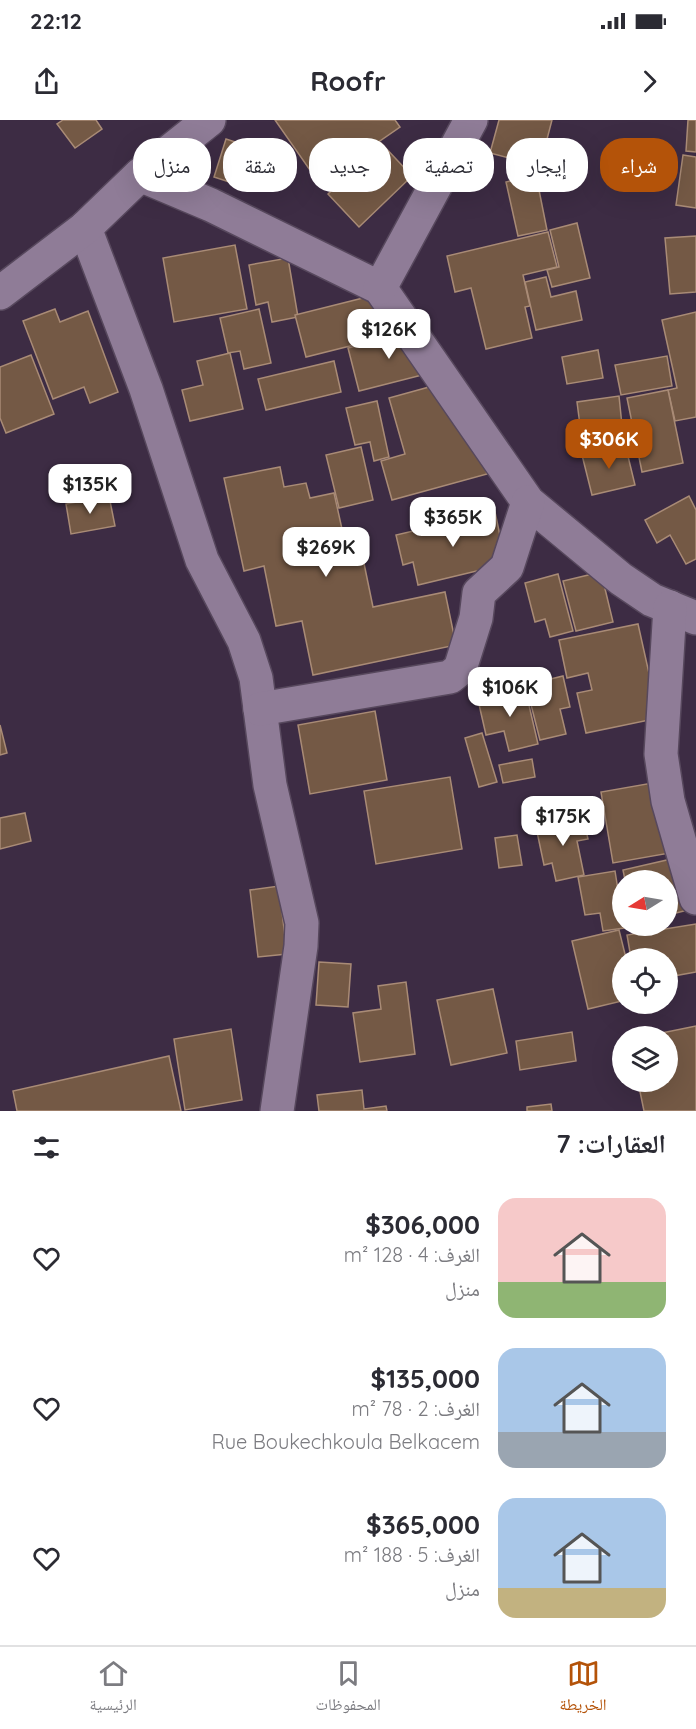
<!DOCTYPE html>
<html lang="ar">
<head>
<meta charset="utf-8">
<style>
	body { margin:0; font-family:Quicksand,"Noto Naskh Arabic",sans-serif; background:#f2f2f3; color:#2b2b33; direction:rtl; height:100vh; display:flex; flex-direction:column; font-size:22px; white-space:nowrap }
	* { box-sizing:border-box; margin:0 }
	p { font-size:20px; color:#7c7c81 }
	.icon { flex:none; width:33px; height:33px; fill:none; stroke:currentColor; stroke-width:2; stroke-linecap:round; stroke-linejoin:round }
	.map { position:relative; height:991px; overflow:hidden; direction:ltr }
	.drawer { display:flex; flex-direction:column; background:#fff; flex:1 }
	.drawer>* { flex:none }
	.guide { position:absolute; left:18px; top:18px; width:660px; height:54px; direction:rtl; display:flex; gap:12px }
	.needle { width:39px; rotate:259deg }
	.fabs { position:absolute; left:612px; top:750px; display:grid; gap:12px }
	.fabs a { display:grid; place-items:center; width:66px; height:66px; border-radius:50%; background:#fff; box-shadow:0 6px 24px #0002; font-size:30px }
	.price { position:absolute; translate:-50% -51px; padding:0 14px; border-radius:12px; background:#fff; color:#222; font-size:20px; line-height:39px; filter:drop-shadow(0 2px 3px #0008) }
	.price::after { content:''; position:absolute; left:50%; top:36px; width:18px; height:14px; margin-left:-9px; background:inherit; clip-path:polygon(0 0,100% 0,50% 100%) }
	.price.selected { background:#b45309; color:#fff }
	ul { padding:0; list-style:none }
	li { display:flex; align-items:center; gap:18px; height:150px; padding:0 30px }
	li span { display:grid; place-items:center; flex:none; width:168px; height:120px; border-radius:18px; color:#555 }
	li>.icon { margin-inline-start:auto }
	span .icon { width:72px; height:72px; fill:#fffc; stroke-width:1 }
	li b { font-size:26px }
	h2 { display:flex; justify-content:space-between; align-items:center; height:72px; padding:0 30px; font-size:26px }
	.pill { padding:0 21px; border-radius:24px; background:#fff; box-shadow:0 6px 24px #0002; font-size:21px; line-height:54px }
	.pill.selected { background:#b45309; color:#fff }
	.status { display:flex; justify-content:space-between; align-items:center; height:42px; padding:0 30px; background:#fff; direction:ltr }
	.status svg { height:16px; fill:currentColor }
	header { display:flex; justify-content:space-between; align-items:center; height:78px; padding:0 30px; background:#fff; font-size:27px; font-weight:700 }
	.dock { display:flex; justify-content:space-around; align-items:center; height:84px; border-top:2px solid #e1e1e2; background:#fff; font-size:16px; color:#7c7c81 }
	.dock a { display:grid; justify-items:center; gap:3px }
	.dock .selected { color:#b45309 }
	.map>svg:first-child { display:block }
</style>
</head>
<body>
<div class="status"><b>22:12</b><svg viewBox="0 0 49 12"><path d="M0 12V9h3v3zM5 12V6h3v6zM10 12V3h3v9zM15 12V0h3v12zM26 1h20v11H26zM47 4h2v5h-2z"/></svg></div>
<header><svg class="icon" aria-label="forward" viewBox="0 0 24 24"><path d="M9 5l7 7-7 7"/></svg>Roofr<svg class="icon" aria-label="share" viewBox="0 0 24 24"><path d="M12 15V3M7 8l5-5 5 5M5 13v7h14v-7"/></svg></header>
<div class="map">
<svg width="696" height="991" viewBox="0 0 696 991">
	<rect width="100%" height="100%" fill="#3d2c44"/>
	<g fill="#745945" stroke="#a98b76" stroke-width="1.5">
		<polygon points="63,0 96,0 102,9 75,28 57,4"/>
		<polygon points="275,0 395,0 400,7 319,63"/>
		<polygon points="499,0 552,0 540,46 490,33"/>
		<polygon points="688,0 696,0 696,32 686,31"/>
		<polygon points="226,19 269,33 257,71 214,57"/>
		<polygon points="381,23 412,56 359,107 328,74"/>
		<polygon points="683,35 696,37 696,88 676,85"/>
		<polygon points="536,55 547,110 518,116 506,62"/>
		<polygon points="577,103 590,158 552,167 547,150 559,147 550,110"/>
		<polygon points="548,112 557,147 523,155 530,186 525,187 532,218 486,229 471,168 455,172 447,136"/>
		<polygon points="696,116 696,172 670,174 665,118"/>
		<polygon points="235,125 247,189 174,202 163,138"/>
		<polygon points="288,138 298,197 272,202 268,182 256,185 249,145"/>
		<polygon points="546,157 551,177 576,171 582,200 536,210 525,162"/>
		<polygon points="387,172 398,214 306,237 295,195"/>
		<polygon points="55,189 60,202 88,191 118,272 90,283 84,267 53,279 23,201"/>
		<polygon points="259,189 271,243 244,249 240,231 228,233 220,198"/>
		<polygon points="696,192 696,297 675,301 668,270 677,268 662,200"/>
		<polygon points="419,210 430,253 359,271 348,228"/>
		<polygon points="598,230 603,258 567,264 562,237"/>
		<polygon points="230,233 243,289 190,301 182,270 203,265 197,241"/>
		<polygon points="31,235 54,294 6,313 0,298 0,247"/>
		<polygon points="667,236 672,266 621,275 615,245"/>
		<polygon points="334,241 341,272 266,290 258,259"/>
		<polygon points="451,261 477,315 487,354 392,380 381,341 405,334 389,278"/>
		<polygon points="668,270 683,343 642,352 627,278"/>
		<polygon points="619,276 623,315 582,321 577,282"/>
		<polygon points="377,281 389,337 374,341 370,322 355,325 346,288"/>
		<polygon points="625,324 635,365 592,375 582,335"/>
		<polygon points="361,327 373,380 339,388 326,335"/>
		<polygon points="280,347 284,367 306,363 310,378 334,373 346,427 360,424 373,487 445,472 456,525 313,555 302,501 276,506 264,446 244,451 224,358"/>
		<polygon points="109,376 115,406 71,414 66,384"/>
		<polygon points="689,376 696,390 696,439 686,444 670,415 657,423 645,400"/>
		<polygon points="495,392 506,444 418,465 413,442 403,445 396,415"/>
		<polygon points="601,452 613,502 576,511 563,461"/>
		<polygon points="558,454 573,511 550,517 545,499 535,502 525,463"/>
		<polygon points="638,504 659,598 586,613 577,573 592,570 588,553 567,558 559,520"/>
		<polygon points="563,556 570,587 560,589 566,614 540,620 526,565"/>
		<polygon points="525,568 538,624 509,631 504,611 486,615 478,580"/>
		<polygon points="375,591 387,660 310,674 298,605"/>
		<polygon points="0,605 7,633 0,635"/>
		<polygon points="482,613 497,662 479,667 465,618"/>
		<polygon points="532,639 535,657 503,663 499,645"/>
		<polygon points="450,657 462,729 376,744 364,671"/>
		<polygon points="658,662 670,733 613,743 601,672"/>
		<polygon points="25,693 31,721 0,729 0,698"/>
		<polygon points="583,697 588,719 577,721 584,755 556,761 552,743 544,745 536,707"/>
		<polygon points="517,715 522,745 499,748 495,718"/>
		<polygon points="680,737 692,789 668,795 668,760 625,760 623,750"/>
		<polygon points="615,751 624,808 603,811 600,793 585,795 578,757"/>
		<polygon points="279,766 287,834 258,837 250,770"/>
		<polygon points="696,804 696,852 668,857 668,838 631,838 627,815"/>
		<polygon points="619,810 626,838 622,838 622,881 588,889 572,821"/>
		<polygon points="319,842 351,844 348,887 316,885"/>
		<polygon points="406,862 415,934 360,942 353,893 381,889 378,866"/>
		<polygon points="493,869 507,933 451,945 437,880"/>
		<polygon points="696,906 696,991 644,991 638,962 668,962 668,916 647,916"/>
		<polygon points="231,909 242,980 185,990 174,919"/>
		<polygon points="572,912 576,941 520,950 516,921"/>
		<polygon points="169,936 181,991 17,991 13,971"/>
		<polygon points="362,970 364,989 386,986 387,991 319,991 317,975"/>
		<polygon points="551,984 552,991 527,991 527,987"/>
	</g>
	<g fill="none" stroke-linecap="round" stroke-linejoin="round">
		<g stroke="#57485d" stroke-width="36">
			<g id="minor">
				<polyline points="140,55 211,85 380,168 528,382 621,459 652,480 696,498"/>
				<polyline points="85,108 146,269 202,440 244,521 256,558 270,665 302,803 301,826 277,991"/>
				<polyline points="380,168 471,0"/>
				<polyline points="670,487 661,634 668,681 696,778"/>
				<polyline points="260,589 450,557 460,549 476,498 479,473 507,447 528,382"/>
			</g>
		</g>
		<g stroke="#57485d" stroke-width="36">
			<polyline id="tertiary" points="0,173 85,108 140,55 209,0"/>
		</g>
		<use href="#minor" stroke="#8f7c97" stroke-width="33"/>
		<use href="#tertiary" stroke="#8f7c97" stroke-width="33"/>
	</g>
</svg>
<div class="fabs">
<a><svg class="needle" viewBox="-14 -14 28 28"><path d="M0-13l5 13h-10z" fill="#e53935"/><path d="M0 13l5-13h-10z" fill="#7c7c81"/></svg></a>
<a><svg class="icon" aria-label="locate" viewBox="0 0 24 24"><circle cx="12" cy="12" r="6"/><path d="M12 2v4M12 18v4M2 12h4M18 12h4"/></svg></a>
<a><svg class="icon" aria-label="layers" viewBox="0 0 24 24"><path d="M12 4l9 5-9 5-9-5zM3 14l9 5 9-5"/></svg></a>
</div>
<b class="price" style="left:389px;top:240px">$126K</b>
<b class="price selected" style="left:609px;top:350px">$306K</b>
<b class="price" style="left:90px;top:395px">$135K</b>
<b class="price" style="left:453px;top:428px">$365K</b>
<b class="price" style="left:326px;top:458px">$269K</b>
<b class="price" style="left:510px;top:598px">$106K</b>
<b class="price" style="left:563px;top:727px">$175K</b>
<div class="guide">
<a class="pill selected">شراء</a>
<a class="pill">إيجار</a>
<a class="pill">تصفية</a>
<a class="pill">جديد</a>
<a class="pill">شقة</a>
<a class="pill">منزل</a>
</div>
</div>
<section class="drawer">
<h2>العقارات: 7<svg class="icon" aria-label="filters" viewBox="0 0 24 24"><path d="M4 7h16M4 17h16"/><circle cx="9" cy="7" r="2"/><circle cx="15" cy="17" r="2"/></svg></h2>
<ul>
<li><span style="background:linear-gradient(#f6c9c9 70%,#8fb573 0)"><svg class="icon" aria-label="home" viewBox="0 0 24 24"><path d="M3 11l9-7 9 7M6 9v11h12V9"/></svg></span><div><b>$306,000</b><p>الغرف: 4 · 128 m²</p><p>منزل</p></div><svg class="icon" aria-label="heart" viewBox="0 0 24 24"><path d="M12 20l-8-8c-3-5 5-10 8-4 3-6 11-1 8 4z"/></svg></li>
<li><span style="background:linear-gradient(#a9c7e8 70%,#9aa5b1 0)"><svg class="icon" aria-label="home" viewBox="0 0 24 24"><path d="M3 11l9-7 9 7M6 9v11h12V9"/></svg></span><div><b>$135,000</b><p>الغرف: 2 · 78 m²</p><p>Rue Boukechkoula Belkacem</p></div><svg class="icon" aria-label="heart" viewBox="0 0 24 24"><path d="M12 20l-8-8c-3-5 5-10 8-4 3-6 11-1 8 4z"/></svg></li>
<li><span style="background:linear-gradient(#a9c7e8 75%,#c2b280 0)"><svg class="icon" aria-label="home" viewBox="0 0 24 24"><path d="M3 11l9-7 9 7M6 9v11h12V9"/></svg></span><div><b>$365,000</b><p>الغرف: 5 · 188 m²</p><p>منزل</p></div><svg class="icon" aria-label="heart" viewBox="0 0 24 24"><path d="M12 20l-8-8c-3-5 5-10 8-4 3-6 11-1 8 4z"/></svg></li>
</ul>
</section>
<nav class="dock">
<a class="selected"><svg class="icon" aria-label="map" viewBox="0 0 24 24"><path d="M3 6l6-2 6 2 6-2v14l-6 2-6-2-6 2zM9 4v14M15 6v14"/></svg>الخريطة</a>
<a><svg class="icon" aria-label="saved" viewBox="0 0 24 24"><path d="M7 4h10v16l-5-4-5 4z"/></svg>المحفوظات</a>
<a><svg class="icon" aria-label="home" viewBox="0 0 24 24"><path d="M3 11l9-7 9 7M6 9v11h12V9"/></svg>الرئيسية</a>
</nav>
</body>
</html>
